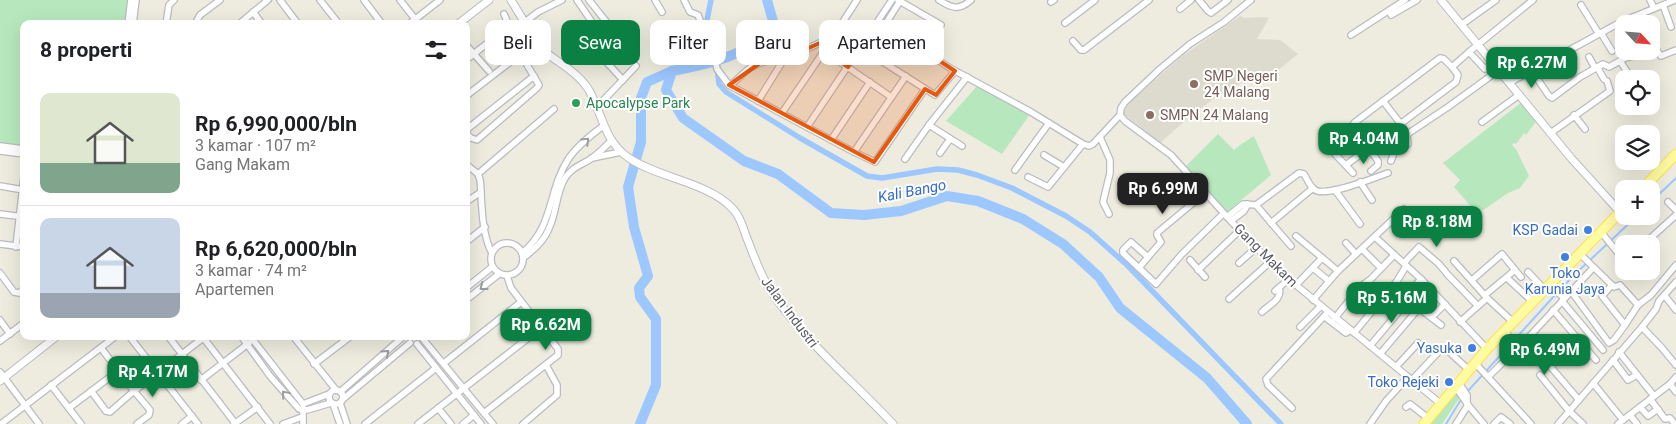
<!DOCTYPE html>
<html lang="id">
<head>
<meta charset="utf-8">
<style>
	body { margin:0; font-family:Roboto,sans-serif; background:#f2f2f2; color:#202124; height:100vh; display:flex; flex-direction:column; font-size:19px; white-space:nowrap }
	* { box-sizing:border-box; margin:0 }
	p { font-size:16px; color:#757577 }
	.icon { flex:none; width:28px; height:28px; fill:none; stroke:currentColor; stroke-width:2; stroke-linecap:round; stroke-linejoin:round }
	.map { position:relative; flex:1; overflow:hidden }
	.drawer { position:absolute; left:20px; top:20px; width:450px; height:320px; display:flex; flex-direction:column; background:#fff; border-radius:10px; box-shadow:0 5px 20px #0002 }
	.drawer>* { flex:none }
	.guide { position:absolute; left:485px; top:20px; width:475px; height:45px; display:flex; gap:10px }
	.needle { width:32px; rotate:116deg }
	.buttons { position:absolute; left:1615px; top:15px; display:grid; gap:10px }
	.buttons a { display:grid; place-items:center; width:45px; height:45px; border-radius:10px; background:#fff; box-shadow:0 5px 20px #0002; font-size:25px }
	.price { position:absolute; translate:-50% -42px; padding:0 11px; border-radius:10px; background:#0b8043; color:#fff; font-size:16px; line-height:32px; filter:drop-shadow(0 1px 2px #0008) }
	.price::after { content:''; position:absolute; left:50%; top:30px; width:15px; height:11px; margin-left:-8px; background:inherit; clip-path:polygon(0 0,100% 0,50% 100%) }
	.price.current { background:#222; color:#fff }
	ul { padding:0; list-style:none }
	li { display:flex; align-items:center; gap:15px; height:125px; padding:0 20px }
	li+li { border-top:1px solid #e0e0e0 }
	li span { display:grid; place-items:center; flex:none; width:140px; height:100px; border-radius:10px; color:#555 }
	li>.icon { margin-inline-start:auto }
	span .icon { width:60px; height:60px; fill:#fffc; stroke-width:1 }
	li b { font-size:21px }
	h2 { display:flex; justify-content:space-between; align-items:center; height:60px; padding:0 20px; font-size:21px }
	.pill { padding:0 18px; border-radius:10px; background:#fff; box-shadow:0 5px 20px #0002; font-size:18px; line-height:45px }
	.pill.current { background:#0b8043; color:#fff }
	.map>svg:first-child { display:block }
</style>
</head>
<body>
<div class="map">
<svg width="1676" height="424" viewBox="0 0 1676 424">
	<rect width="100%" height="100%" fill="#edecde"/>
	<polygon fill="#dcdbcd" points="1240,16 1245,18 1261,17 1269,18 1257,39 1280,40 1298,54 1277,71 1258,74 1221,94 1195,112 1160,143 1125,115 1124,112 1129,103 1181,57"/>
	<g fill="#b7e8bd">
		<polygon points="0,0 127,0 125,24 24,24 24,146 0,143"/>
		<polygon points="977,86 1030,114 1002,154 946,121"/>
		<polygon points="1522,102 1537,120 1526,135 1524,133 1516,144 1514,143 1512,145 1516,149 1529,176 1520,188 1508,193 1482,211 1474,210 1454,187 1460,180 1443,163"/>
		<polygon points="1218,134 1234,150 1240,145 1254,136 1271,175 1227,212 1185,167"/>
		<polygon points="1456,391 1460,397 1442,424 1430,424"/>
	</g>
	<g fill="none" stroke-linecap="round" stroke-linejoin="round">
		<g stroke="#9cc8ff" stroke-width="2">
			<polyline points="1651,202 1676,178"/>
			<polyline points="1559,291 1573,276 1637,216"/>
			<polyline points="1467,392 1556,294"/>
			<polyline points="1446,424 1462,398"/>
		</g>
		<g stroke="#9cc8ff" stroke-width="5.5">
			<polyline points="711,0 707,20 713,44"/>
			<polyline points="717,68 719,84 726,92 800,138 867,176 882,178 937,169 958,170 977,175 1012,188 1066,216 1090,232 1127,265 1281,424"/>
		</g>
		<g stroke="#9cc8ff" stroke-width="10">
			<path d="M 767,0 L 775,28 C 747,55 710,64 672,71 L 666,90 L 683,118 L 744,161 L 778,174 L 831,213 L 864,215 L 901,211 L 947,196 L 978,201 L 1023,219 L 1063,244 L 1099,277 L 1120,308 L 1207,378 L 1247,424"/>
			<polyline points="640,424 656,385 656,319 640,297 639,288 648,276 634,227 628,187 641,142 641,98 647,82 672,71"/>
		</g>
		<g stroke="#babcc2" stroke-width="8">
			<g id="minor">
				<polyline points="280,0 298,24"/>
				<polyline points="320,0 339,24"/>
				<polyline points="364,0 382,24"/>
				<polyline points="400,0 415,19"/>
				<polyline points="577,0 602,37"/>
				<polyline points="589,0 627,48"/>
				<polyline points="655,0 662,12"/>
				<polyline points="684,0 690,12 698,15 708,41 712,42 717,69 729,85 807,127 892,0"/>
				<polyline points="898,0 941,25"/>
				<path d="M 939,0 C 951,8 959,11 971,0"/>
				<polyline points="1199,0 1208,11 1211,13 1228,0"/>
				<polyline points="1251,0 1224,22 1190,44 1160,69 1125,102 1121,108 1120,115 1125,121 1171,155 1250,242 1296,285 1441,404"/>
				<polyline points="1650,0 1654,8"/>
				<polyline points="1051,2 1054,0"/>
				<polyline points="1581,5 1599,34"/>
				<polyline points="1663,5 1671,27"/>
				<polyline points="1180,9 1191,0"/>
				<polyline points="253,12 262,24"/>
				<polyline points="1391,15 1417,0"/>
				<polyline points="1633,17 1636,24"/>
				<polyline points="525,22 538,12 562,0"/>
				<polyline points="1065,23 1095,0"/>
				<polyline points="128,24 131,0"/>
				<polyline points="133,24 136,0"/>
				<polyline points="166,24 169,5 174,0"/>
				<polyline points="195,24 200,15 220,0"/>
				<polyline points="239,24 268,0"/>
				<polyline points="409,24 440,0"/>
				<polyline points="885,25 950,68 1031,112 1083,144"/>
				<polyline points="1461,25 1496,0"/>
				<polyline points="1601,33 1612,51"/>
				<polyline points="1351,35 1405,0"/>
				<polyline points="1073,41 1081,50 1084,50 1149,0"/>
				<polyline points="466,45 489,71"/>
				<polyline points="1651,47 1654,47 1661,56 1676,50"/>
				<polyline points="861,48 935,95 955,71"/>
				<polyline points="824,51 857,0"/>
				<polyline points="868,52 900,1"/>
				<polyline points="1469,52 1533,0"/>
				<polyline points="600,55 623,80"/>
				<polyline points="1589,57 1595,68"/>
				<polyline points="466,60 508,27 508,23 504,14"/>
				<polyline points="1620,61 1632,79"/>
				<polyline points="1597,67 1604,79"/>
				<polyline points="1532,71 1549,96 1552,98 1580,77 1603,64 1609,67 1625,58 1637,55 1644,51"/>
				<polyline points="1509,83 1621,22 1675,0"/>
				<path d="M 729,85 C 736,82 739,77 745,72 C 756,62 770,60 784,59"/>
				<polyline points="466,96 518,56 523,58 539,85 537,88 477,140 471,138 466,133"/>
				<polyline points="758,101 784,59 833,37"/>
				<polyline points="1383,101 1400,123"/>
				<polyline points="596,108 636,66"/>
				<polyline points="782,113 824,51 891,97"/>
				<polyline points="1574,115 1585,129"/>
				<polyline points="1482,122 1519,95"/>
				<polyline points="929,125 962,146"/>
				<polyline points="807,127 854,152 875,162 925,89"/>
				<polyline points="466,130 534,76"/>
				<polyline points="1552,132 1610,91 1607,81"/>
				<polyline points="1100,137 1110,160 1110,173 1103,202 1109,214"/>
				<polyline points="831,140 870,82"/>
				<polyline points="0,146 24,149"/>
				<polyline points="0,151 24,154"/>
				<polyline points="854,152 906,76"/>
				<polyline points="940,153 950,139"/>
				<polyline points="1335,154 1353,173"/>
				<polyline points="1044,155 1064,167"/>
				<polyline points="592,158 621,152"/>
				<polyline points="905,159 929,125 967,77"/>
				<polyline points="1391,161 1395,150 1408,144 1407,136 1409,133 1448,107 1499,70"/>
				<polyline points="466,164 478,174"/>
				<polyline points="1346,165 1456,82 1458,75 1452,67"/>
				<polyline points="1015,170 1049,123"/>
				<polyline points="1371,171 1378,165 1378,161 1354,128 1354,123 1440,58 1444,59 1452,67 1469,52 1485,69 1493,63"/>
				<polyline points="1028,177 1048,187 1083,144 1089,146 1093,144 1120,115"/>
				<polyline points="1360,182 1372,200"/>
				<polyline points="0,186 24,190"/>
				<polyline points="1335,190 1360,224"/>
				<polyline points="466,202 481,192"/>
				<polyline points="1668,202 1676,210"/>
				<polyline points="1256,205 1291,246"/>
				<polyline points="0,214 24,217"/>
				<path d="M 1227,217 L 1243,204 L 1256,205 L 1299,173 L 1304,174 C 1307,179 1310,187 1315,190 C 1327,197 1374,178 1388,173"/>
				<polyline points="1231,221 1244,211 1248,204"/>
				<polyline points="1271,223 1313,188"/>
				<polyline points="1601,232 1618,253 1624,258"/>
				<polyline points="1296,236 1338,271"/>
				<polyline points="1375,237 1421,279 1487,349"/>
				<polyline points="466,242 485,227"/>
				<circle cx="507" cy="259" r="16"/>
				<polyline points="1346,243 1356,254"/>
				<polyline points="0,244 24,247"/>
				<polyline points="1644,244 1676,215"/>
				<polyline points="16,247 24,176"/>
				<polyline points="1362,249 1381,268"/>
				<path d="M 492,253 C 483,237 482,212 481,194 C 480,186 482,182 478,174 L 554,109"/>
				<path d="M 522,253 C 555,226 547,191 569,158 C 578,145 591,135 603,126"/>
				<polyline points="1579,253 1614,287 1620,285 1638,305"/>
				<polyline points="1148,257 1139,268 1156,284 1182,254 1223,214"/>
				<path d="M 523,258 C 535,249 545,240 550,226 C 557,210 556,193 565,178 C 572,167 582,165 592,158 C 599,153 606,146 612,140"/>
				<polyline points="1190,260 1205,277"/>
				<polyline points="1454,261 1487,298"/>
				<polyline points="1239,263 1256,248"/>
				<polyline points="1404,263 1419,247 1439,264 1448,275 1478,306 1460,322"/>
				<polyline points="1139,268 1123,253 1123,250 1131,242 1148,257 1161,242 1157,235 1157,233 1205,193"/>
				<polyline points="1313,268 1329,281"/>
				<polyline points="1198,270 1240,230"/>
				<polyline points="1515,270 1521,277"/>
				<polyline points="1528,272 1545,290"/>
				<polyline points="0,273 14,292 19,293 24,289"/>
				<polyline points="1507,278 1533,302"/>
				<polyline points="1472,280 1502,254 1515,270 1485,295"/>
				<polyline points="1296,285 1322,258"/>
				<polyline points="1549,285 1564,298"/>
				<polyline points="466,288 492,267"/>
				<polyline points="1275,291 1289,279"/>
				<polyline points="1571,291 1609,343 1614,340 1625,325 1602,296 1612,285"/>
				<polyline points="1665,296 1676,310"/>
				<polyline points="1229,299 1270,262"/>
				<polyline points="466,300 499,274"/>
				<polyline points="1313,300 1338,271 1404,209"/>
				<polyline points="1562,301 1603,350"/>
				<polyline points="1478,306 1487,298 1513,322"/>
				<polyline points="1553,310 1596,360"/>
				<path d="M 1262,312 C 1269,305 1283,299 1279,288"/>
				<polyline points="1325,317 1346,333 1351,330"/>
				<polyline points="1432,317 1445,304"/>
				<polyline points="1335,318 1360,287 1371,279 1394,255"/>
				<polyline points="0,320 10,334"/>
				<polyline points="1625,325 1638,305 1651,295 1676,265"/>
				<polyline points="1300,327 1321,306"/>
				<polyline points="1642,327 1662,348 1676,365"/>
				<polyline points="1504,331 1519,347"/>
				<polyline points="1354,333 1397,281 1406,266"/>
				<polyline points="129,336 198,424"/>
				<polyline points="168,336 235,423"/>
				<polyline points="202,336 270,424"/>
				<polyline points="241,336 270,376 299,409 307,410 331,403"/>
				<polyline points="250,336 303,404 329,394"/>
				<polyline points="293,336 336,390"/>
				<polyline points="423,339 493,424"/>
				<polyline points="1527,339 1579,400"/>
				<polyline points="0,341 24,323"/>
				<polyline points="417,344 481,424"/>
				<polyline points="1370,346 1416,291 1414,287 1421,279"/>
				<polyline points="101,348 134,391 150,410 149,415 137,424"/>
				<polyline points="1619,352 1654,396"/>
				<polyline points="1380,354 1419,308 1441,325"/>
				<polyline points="1613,360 1628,380 1637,375"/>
				<polyline points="444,363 521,302"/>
				<polyline points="1475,363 1531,424"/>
				<polyline points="314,364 351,336"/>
				<polyline points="1396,367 1418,343"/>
				<polyline points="0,372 39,424"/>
				<polyline points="1540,375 1569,411 1583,424"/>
				<polyline points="1488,377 1527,339 1593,268"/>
				<polyline points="201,380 249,343"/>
				<polyline points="1412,380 1442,348 1446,349 1469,370"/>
				<polyline points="1459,383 1467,395 1467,403"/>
				<polyline points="1593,383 1623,420"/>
				<polyline points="1670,384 1676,392"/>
				<polyline points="51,385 81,424"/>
				<polyline points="1455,386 1468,405 1484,424"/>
				<circle cx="336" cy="397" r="7"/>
				<polyline points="91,391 106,411 110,412 134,391 203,338"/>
				<polyline points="340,392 404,336"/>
				<polyline points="1650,399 1665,419 1670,418 1675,424"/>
				<polyline points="342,400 410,343"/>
				<polyline points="340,403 347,424"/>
				<polyline points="333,404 340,424"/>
				<polyline points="1406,407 1410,404 1429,419"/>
				<polyline points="1640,407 1648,416 1658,409"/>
				<polyline points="69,408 118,371"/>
				<polyline points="303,408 303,424"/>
				<polyline points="438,408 451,424"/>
				<polyline points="1292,408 1268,385 1266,379 1328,312"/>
				<polyline points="484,413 558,355 558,349 511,288 507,276"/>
				<polyline points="1630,415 1637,424"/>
				<polyline points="1,424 116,336"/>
				<polyline points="182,424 192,416"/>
				<polyline points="234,424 258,407"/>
				<polyline points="283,424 302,417"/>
				<polyline points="365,424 436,368"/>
				<polyline points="418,424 541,328"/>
				<polyline points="463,424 474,415"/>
				<polyline points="523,424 557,395 557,385 546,365"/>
				<polyline points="1370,424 1386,401 1408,377"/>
				<polyline points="1456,424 1468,405"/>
				<polyline points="1494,424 1501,417 1510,424"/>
				<polyline points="1558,424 1642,327 1656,309 1659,301 1676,282"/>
				<polyline points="1618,424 1670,384 1676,377"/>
			</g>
		</g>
		<g stroke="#babcc2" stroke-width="9">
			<g id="tertiary">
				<path d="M 511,0 C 522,18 533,38 547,53 C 551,57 555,59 559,62 C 571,70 585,81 591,94 C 603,117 605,142 629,158 C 658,178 708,182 733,209 C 740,216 743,227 746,236 C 753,253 759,272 769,288 C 803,340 851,379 893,424"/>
				<polyline points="1441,0 1571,158 1620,212"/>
				<polyline points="458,24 489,0"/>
				<polyline points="0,381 57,336"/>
			</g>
		</g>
		<g stroke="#ffe145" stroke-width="11">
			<g id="primary">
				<polyline points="1642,189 1676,154"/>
				<polyline points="1424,424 1487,349 1624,208"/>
			</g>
		</g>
		<use href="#minor" stroke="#fff" stroke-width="5.5"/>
		<use href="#tertiary" stroke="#fff" stroke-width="7"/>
		<use href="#primary" stroke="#fffba1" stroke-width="9"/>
	</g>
	<defs><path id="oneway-chevron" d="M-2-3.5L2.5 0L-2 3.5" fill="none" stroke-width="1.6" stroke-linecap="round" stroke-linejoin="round" transform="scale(1.25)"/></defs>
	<g stroke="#9b9da1">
		<use href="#oneway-chevron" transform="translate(586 141) rotate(-44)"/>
		<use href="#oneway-chevron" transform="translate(483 287) rotate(142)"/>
		<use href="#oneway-chevron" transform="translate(386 353) rotate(-42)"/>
		<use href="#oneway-chevron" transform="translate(285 394) rotate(-130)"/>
	</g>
	<path fill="#e8590c" fill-opacity="0.2" stroke="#e8590c" stroke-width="4" stroke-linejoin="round" d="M 885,25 L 955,71 L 936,95 L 925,89 L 874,162 L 729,85 L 760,63 L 784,59 L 833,37 L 824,51 L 848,67 L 861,48 L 868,52 Z"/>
	<g fill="#8d6e63" stroke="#fff" stroke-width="2">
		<circle cx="1194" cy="84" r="5"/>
		<circle cx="1150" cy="115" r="5"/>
	</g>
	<circle fill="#2e9e5b" stroke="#fff" stroke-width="2" cx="576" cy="103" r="5"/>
	<g fill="#3f7fe0" stroke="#fff" stroke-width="2">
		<circle cx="1588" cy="230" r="5"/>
		<circle cx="1565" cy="257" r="5"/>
		<circle cx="1472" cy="348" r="5"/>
		<circle cx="1449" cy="382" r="5"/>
	</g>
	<g text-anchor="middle" stroke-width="4" stroke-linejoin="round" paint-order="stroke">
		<g font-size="14" fill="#785e54" stroke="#fff" text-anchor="start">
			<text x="1204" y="81">SMP Negeri<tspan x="1204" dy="16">24 Malang</tspan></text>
			<text x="1160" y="120">SMPN 24 Malang</text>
		</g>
		<g font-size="14" fill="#27864d" stroke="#fff" text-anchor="start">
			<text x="586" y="108">Apocalypse Park</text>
		</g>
		<g font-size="14" fill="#366cbe" stroke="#fff" text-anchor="end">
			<text x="1578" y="235">KSP Gadai</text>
			<text x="1565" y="278" text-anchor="middle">Toko<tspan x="1565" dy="16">Karunia Jaya</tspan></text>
			<text x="1462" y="353">Yasuka</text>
			<text x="1439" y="387">Toko Rejeki</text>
		</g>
		<g font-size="14" fill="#585b62" stroke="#fff">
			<text transform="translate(1266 255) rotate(45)" y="5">Gang Makam</text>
			<text transform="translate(790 312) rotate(53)" y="5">Jalan Industri</text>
		</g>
		<g font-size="15" font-style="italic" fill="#336cce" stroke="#fff">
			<text transform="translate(912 191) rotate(-11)" y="5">Kali Bango</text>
		</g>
	</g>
</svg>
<div class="buttons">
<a><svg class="needle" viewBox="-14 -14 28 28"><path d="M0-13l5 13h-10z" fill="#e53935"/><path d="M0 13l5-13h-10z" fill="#757577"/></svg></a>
<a><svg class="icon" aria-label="locate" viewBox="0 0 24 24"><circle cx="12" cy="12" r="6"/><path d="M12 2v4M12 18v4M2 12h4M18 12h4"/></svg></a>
<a><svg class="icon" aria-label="layers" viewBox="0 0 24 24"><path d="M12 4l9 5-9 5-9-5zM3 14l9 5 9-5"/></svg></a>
<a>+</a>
<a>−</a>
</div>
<b class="price" style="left:1532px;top:89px">Rp 6.27M</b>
<b class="price" style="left:1364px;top:165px">Rp 4.04M</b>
<b class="price current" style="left:1163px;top:215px">Rp 6.99M</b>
<b class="price" style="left:1437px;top:248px">Rp 8.18M</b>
<b class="price" style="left:1392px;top:324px">Rp 5.16M</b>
<b class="price" style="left:546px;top:351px">Rp 6.62M</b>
<b class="price" style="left:1545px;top:376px">Rp 6.49M</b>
<b class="price" style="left:153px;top:398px">Rp 4.17M</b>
<div class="guide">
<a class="pill">Beli</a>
<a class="pill current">Sewa</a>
<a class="pill">Filter</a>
<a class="pill">Baru</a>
<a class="pill">Apartemen</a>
</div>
<section class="drawer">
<h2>8 properti<svg class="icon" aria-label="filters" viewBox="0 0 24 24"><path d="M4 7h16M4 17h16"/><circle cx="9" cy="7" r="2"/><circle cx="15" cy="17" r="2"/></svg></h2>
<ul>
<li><span style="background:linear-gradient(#dfe7d0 70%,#7fa58c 0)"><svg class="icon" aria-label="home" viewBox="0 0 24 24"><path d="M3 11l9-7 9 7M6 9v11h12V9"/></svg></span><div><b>Rp 6,990,000/bln</b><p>3 kamar · 107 m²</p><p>Gang Makam</p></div></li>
<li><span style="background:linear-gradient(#c9d6e8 75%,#9aa5b1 0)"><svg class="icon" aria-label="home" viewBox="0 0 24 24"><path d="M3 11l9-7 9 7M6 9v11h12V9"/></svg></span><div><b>Rp 6,620,000/bln</b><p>3 kamar · 74 m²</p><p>Apartemen</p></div></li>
</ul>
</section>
</div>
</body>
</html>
